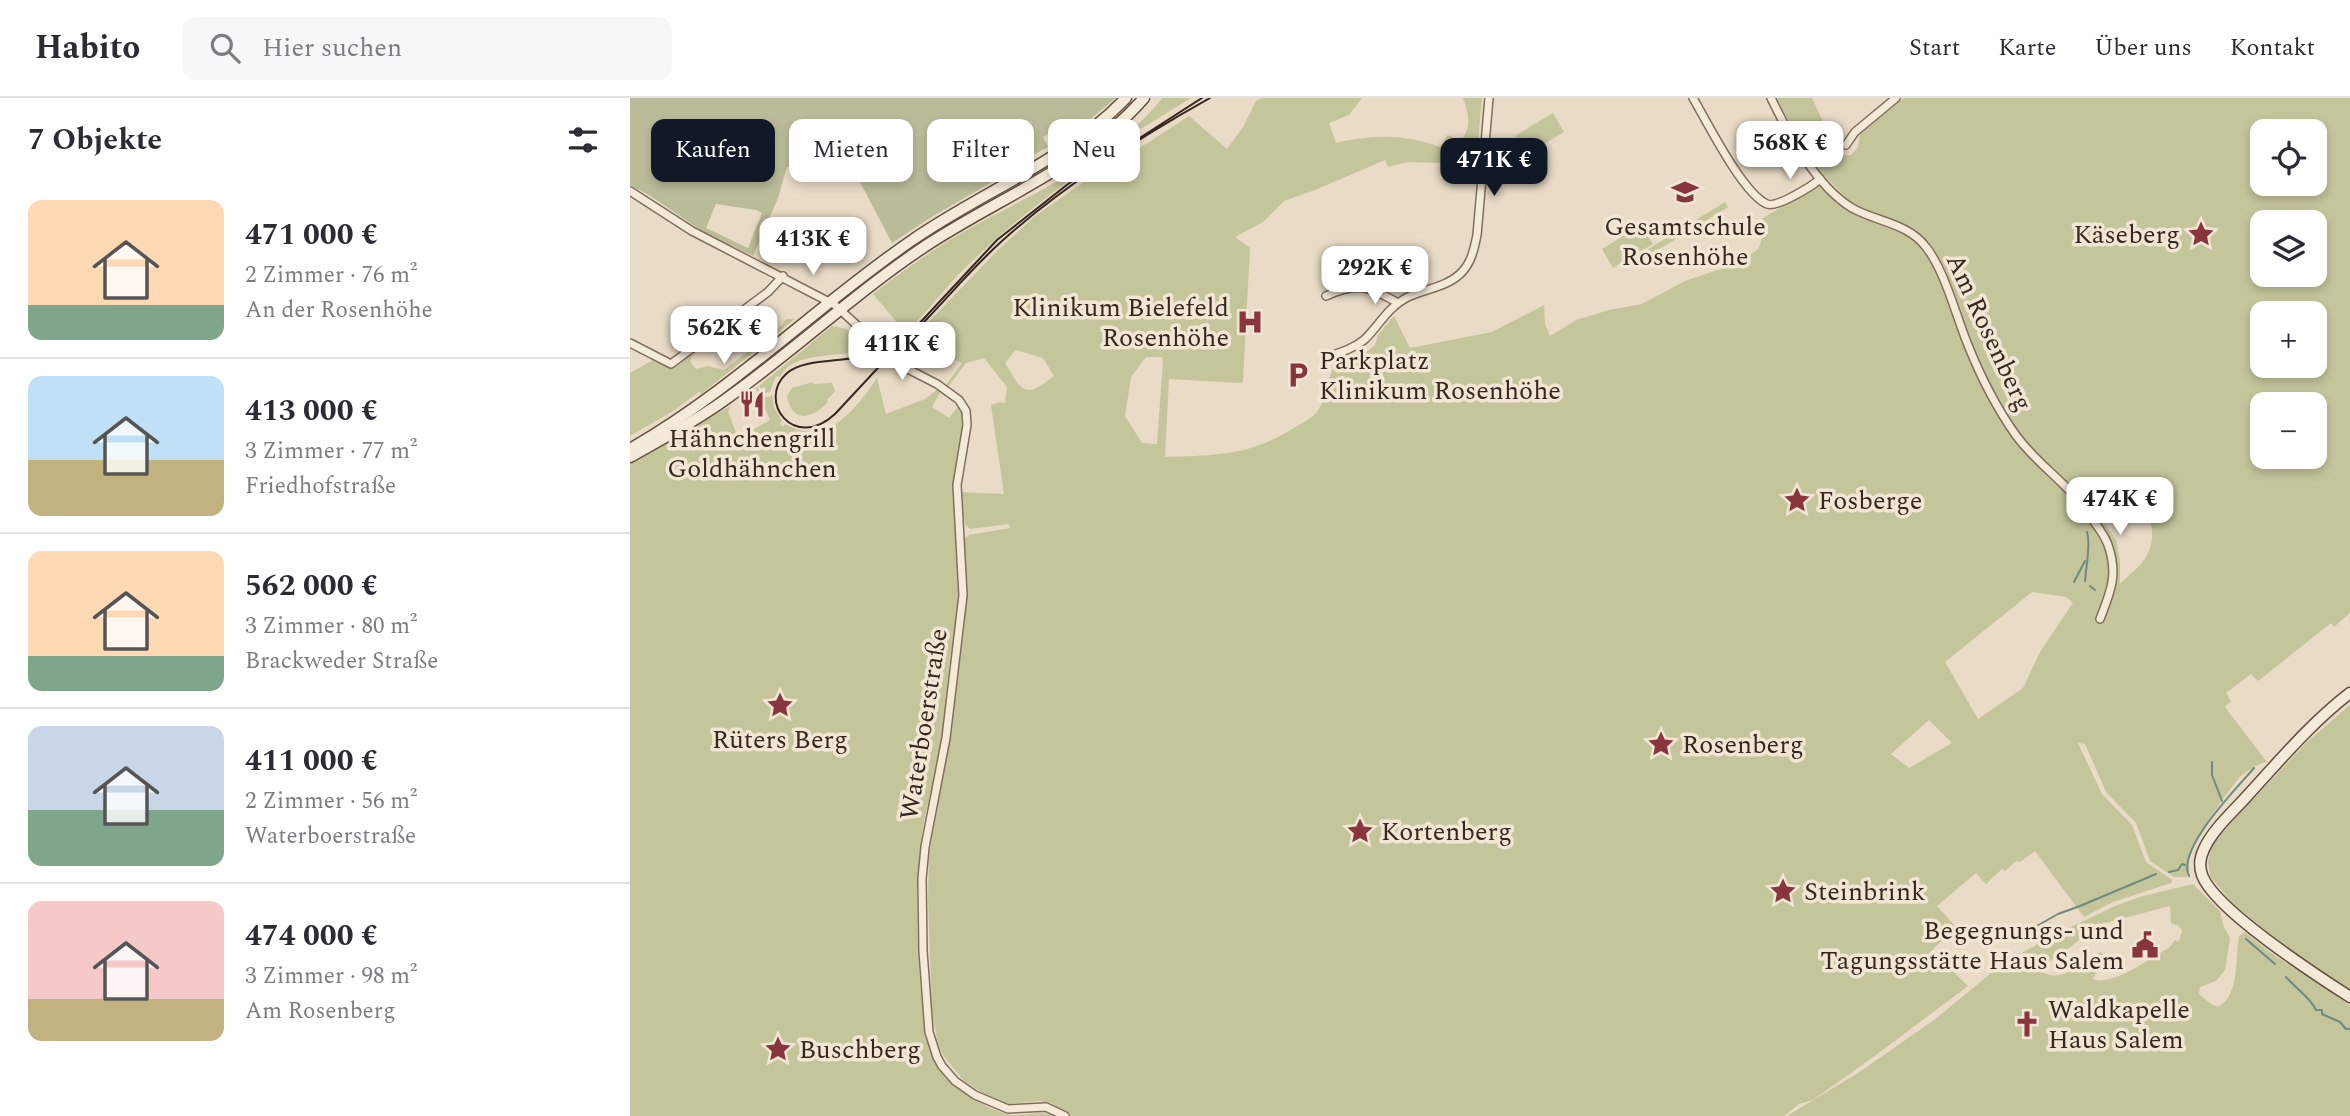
<!DOCTYPE html>
<html lang="de">
<head>
<meta charset="utf-8">
<style>
	body { margin:0; font-family:Spectral,serif; background:#f7f7f7; color:#2b2b33; height:100vh; display:flex; flex-direction:column; font-size:26px; white-space:nowrap }
	* { box-sizing:border-box; margin:0 }
	p { font-size:23px; color:#7c7c81 }
	.icon { flex:none; width:38px; height:38px; fill:none; stroke:currentColor; stroke-width:2; stroke-linecap:round; stroke-linejoin:round }
	.map { position:relative; flex:1; overflow:hidden }
	.details { display:flex; flex-direction:column; background:#fff; width:630px }
	.details>* { flex:none }
	.banner { position:absolute; left:21px; top:21px; width:665px; height:63px; display:flex; gap:14px }
	.controls { position:absolute; left:1620px; top:21px; display:grid; gap:14px }
	.controls a { display:grid; place-items:center; width:77px; height:77px; border-radius:14px; background:#fff; box-shadow:0 4px 10px #0003; font-size:35px }
	.price { position:absolute; translate:-50% -60px; padding:0 16px; border-radius:14px; background:#fff; color:#222; font-size:23px; line-height:46px; filter:drop-shadow(0 2px 4px #0008) }
	.price::after { content:''; position:absolute; left:50%; top:42px; width:21px; height:16px; margin-left:-10px; background:inherit; clip-path:polygon(0 0,100% 0,50% 100%) }
	.price.current { background:#111827; color:#fff }
	ul { padding:0; list-style:none }
	li { display:flex; align-items:center; gap:21px; height:175px; padding:0 28px }
	li+li { border-top:2px solid #e1e1e2 }
	li span { display:grid; place-items:center; flex:none; width:196px; height:140px; border-radius:14px; color:#555 }
	li>.icon { margin-inline-start:auto }
	span .icon { width:84px; height:84px; fill:#fffc; stroke-width:1 }
	li b { font-size:30px }
	h2 { display:flex; justify-content:space-between; align-items:center; height:84px; padding:0 28px; font-size:30px }
	.tag { padding:0 24px; border-radius:14px; background:#fff; box-shadow:0 4px 10px #0003; font-size:24px; line-height:63px }
	.tag.current { background:#111827; color:#fff }
	header { display:flex; align-items:center; gap:42px; box-sizing:border-box; height:98px; padding:0 35px; background:#fff; border-bottom:2px solid #e1e1e2 }
	header strong { font-size:33px }
	nav { display:flex; gap:38px; margin-inline-start:auto; font-size:24px }
	.search { width:490px; height:63px; background:#f7f7f7; display:flex; align-items:center; gap:18px; box-sizing:border-box; padding:0 24px; border-radius:14px; color:#7c7c81; font-size:26px }
	main { display:flex; flex:1; min-height:0 }
	.map>svg:first-child { display:block }
</style>
</head>
<body>
<header>
<strong>Habito</strong>
<div class="search"><svg class="icon" aria-label="search" viewBox="0 0 24 24"><circle cx="10" cy="10" r="6"/><path d="M15 15l6 6"/></svg>Hier suchen</div>
<nav><a>Start</a><a>Karte</a><a>Über uns</a><a>Kontakt</a></nav>
</header>
<main>
<section class="details">
<h2>7 Objekte<svg class="icon" aria-label="filters" viewBox="0 0 24 24"><path d="M4 7h16M4 17h16"/><circle cx="9" cy="7" r="2"/><circle cx="15" cy="17" r="2"/></svg></h2>
<ul>
<li><span style="background:linear-gradient(#ffd9b3 75%,#7fa58c 0)"><svg class="icon" aria-label="home" viewBox="0 0 24 24"><path d="M3 11l9-7 9 7M6 9v11h12V9"/></svg></span><div><b>471 000 €</b><p>2 Zimmer · 76 m²</p><p>An der Rosenhöhe</p></div></li>
<li><span style="background:linear-gradient(#bfe0f5 60%,#c2b280 0)"><svg class="icon" aria-label="home" viewBox="0 0 24 24"><path d="M3 11l9-7 9 7M6 9v11h12V9"/></svg></span><div><b>413 000 €</b><p>3 Zimmer · 77 m²</p><p>Friedhofstraße</p></div></li>
<li><span style="background:linear-gradient(#ffd9b3 75%,#7fa58c 0)"><svg class="icon" aria-label="home" viewBox="0 0 24 24"><path d="M3 11l9-7 9 7M6 9v11h12V9"/></svg></span><div><b>562 000 €</b><p>3 Zimmer · 80 m²</p><p>Brackweder Straße</p></div></li>
<li><span style="background:linear-gradient(#c9d6e8 60%,#7fa58c 0)"><svg class="icon" aria-label="home" viewBox="0 0 24 24"><path d="M3 11l9-7 9 7M6 9v11h12V9"/></svg></span><div><b>411 000 €</b><p>2 Zimmer · 56 m²</p><p>Waterboerstraße</p></div></li>
<li><span style="background:linear-gradient(#f6c9c9 70%,#c2b280 0)"><svg class="icon" aria-label="home" viewBox="0 0 24 24"><path d="M3 11l9-7 9 7M6 9v11h12V9"/></svg></span><div><b>474 000 €</b><p>3 Zimmer · 98 m²</p><p>Am Rosenberg</p></div></li>
</ul>
</section>
<div class="map">
<svg width="1720" height="1018" viewBox="0 0 1720 1018">
	<rect width="100%" height="100%" fill="#e9dbc6"/>
	<g fill="#c4c59b" fill-rule="evenodd">
		<path d="M 532,0 L 561,0 L 493,42 L 494,44 C 436,83 388,119 338,167 C 310,193 291,227 258,246 L 256,239 L 270,228 L 243,196 C 269,176 295,157 323,140 C 392,99 481,66 532,0 Z"/>
		<path d="M 632,0 L 732,0 L 719,17 L 699,25 L 706,45 C 740,36 777,36 810,49 L 818,37 L 830,44 C 842,29 839,17 833,0 L 852,0 L 846,66 L 778,64 L 758,69 L 755,62 L 685,92 L 654,103 L 633,124 L 605,139 L 620,150 L 613,282 L 612,285 L 539,281 L 535,359 C 586,357 619,358 664,330 C 673,325 683,320 689,311 C 696,299 698,282 703,270 L 733,257 L 745,247 L 748,237 L 764,218 L 780,250 L 862,234 L 914,207 L 915,226 L 920,238 L 946,222 L 979,212 L 1012,206 L 1055,183 L 1111,164 L 1129,150 L 1132,140 L 1133,120 L 1189,87 L 1217,111 L 1231,117 L 1238,112 L 1222,105 L 1187,71 L 1208,50 L 1213,57 L 1221,57 L 1228,49 L 1230,35 L 1274,0 L 1720,0 L 1720,515 L 1704,529 L 1701,525 L 1628,583 L 1621,576 L 1596,595 L 1601,603 L 1595,609 L 1637,664 C 1627,666 1616,673 1609,680 C 1598,693 1562,743 1559,758 C 1558,767 1561,769 1557,779 L 1544,779 L 1520,763 L 1506,725 L 1476,694 L 1455,646 L 1448,645 L 1472,696 L 1502,727 L 1516,764 L 1542,782 L 1541,785 L 1483,804 L 1454,819 L 1405,753 L 1390,764 L 1386,763 L 1375,773 L 1372,771 L 1356,786 L 1346,775 L 1307,808 L 1326,829 L 1297,857 L 1300,861 L 1309,860 L 1338,888 L 1242,960 L 1183,1002 L 1169,1006 L 1154,1018 L 439,1018 L 421,1005 L 408,1003 L 378,1006 L 351,994 L 333,982 L 313,957 L 308,946 L 302,913 L 298,800 L 299,756 L 321,633 L 327,572 L 334,531 L 335,440 L 339,437 L 380,430 L 379,426 L 340,431 L 335,426 L 329,394 L 374,396 L 361,307 L 369,304 L 375,305 L 377,289 L 354,260 L 336,265 L 318,289 L 316,287 L 332,265 L 296,251 L 281,269 L 264,256 L 281,242 L 368,152 L 405,118 L 500,52 L 502,55 L 559,18 L 597,51 L 613,29 L 626,3 ZM 1633,33 L 1685,33 L 1685,86 L 1633,86 ZM 1633,124 L 1685,124 L 1685,177 L 1633,177 ZM 1633,215 L 1685,215 L 1685,268 L 1633,268 ZM 386,252 L 413,260 L 424,278 C 394,302 392,293 375,265 ZM 516,259 L 532,259 L 533,263 L 527,346 L 512,345 L 495,318 L 501,279 ZM 1633,306 L 1685,306 L 1685,359 L 1633,359 ZM 1504,389 C 1516,411 1530,432 1517,457 C 1512,468 1498,477 1490,486 L 1490,464 L 1486,442 L 1465,410 ZM 1402,494 L 1436,499 L 1443,505 L 1410,554 L 1393,590 L 1348,621 L 1315,564 ZM 1299,622 L 1322,645 L 1279,670 L 1261,656 Z"/>
		<polygon points="1146,0 1182,0 1205,49 1192,62 1182,64"/>
		<polygon points="923,15 934,34 896,57 885,38"/>
		<polygon points="1095,104 1098,109 1005,166 1002,161"/>
		<polygon points="1011,127 1023,146 983,170 972,151"/>
		<polygon points="156,221 165,221 71,296 70,293 43,313 0,338 0,275 25,261 43,271 62,257 60,263 66,271 78,268 94,272 152,227"/>
		<path d="M 202,228 L 216,231 L 237,246 L 218,248 L 218,255 C 196,259 161,256 150,279 L 146,278 L 140,294 L 135,295 L 129,288 Z"/>
		<path d="M 247,280 L 256,316 L 295,301 L 308,291 L 310,295 L 302,309 L 319,320 L 329,307 C 342,333 322,367 323,395 C 324,432 332,469 329,506 C 327,527 322,548 319,569 C 316,595 316,622 311,648 C 305,682 293,717 290,752 C 286,802 283,943 316,980 C 329,994 361,1013 380,1017 C 396,1018 411,1012 427,1018 L 0,1018 L 0,367 L 102,307 L 98,313 L 108,340 L 140,322 L 126,290 L 127,289 L 134,299 L 140,299 L 142,296 L 144,309 L 152,323 L 150,326 L 153,329 L 155,326 C 197,350 226,311 247,280 Z"/>
		<path d="M 183,284 L 184,286 L 202,285 L 205,293 L 197,302 L 198,304 C 183,320 162,327 157,298 L 162,290 Z"/>
		<polygon points="1720,607 1720,892 1654,848 1602,805 1580,778 1578,763 1582,748 1599,727 1677,644"/>
		<path d="M 1563,786 L 1590,813 L 1594,829 L 1600,840 L 1595,872 L 1586,883 L 1570,889 L 1569,896 L 1581,906 L 1588,909 C 1610,898 1605,859 1609,838 L 1615,834 C 1647,863 1686,881 1720,908 L 1720,1018 L 1157,1018 L 1228,975 L 1304,922 L 1371,867 L 1422,838 L 1485,808 L 1513,798 ZM 1540,808 L 1541,825 L 1549,828 L 1552,832 L 1549,844 L 1545,842 L 1539,850 C 1520,860 1483,889 1462,881 L 1476,861 L 1471,854 C 1452,862 1433,888 1410,873 L 1410,869 L 1433,855 L 1467,827 Z"/>
	</g>
	<path fill="#babb99" fill-rule="evenodd" d="M 0,0 L 486,0 L 441,37 L 435,26 L 413,39 L 418,49 L 405,56 L 400,47 L 390,49 L 378,39 L 371,28 L 355,40 L 373,75 L 397,61 L 398,63 L 300,120 L 262,145 L 221,67 L 157,69 L 148,100 L 123,158 L 75,135 L 19,97 L 0,87 ZM 86,106 L 126,112 L 132,115 L 118,150 L 76,130 Z"/>
	<g fill="none" stroke-linecap="round" stroke-linejoin="round">
		<g stroke="#6f8a81" stroke-width="2">
			<path d="M 1455,483 C 1456,468 1461,446 1457,434"/>
			<polyline points="1444,484 1455,463"/>
			<polyline points="1460,488 1465,492"/>
			<polyline points="1582,664 1582,677 1592,703"/>
			<polyline points="1539,774 1548,772 1552,766 1555,767"/>
			<path d="M 1559,778 C 1546,751 1607,690 1624,670"/>
			<polyline points="1398,840 1405,829 1428,816 1450,808 1526,776"/>
			<polyline points="1616,841 1645,866"/>
			<path d="M 1656,879 C 1665,890 1681,900 1686,912 L 1692,912 L 1692,916 L 1710,924 L 1716,931 L 1720,931"/>
		</g>
		<g stroke="#826e5e" stroke-width="10">
			<g id="street">
				<path d="M 1063,0 C 1077,24 1113,96 1137,106 C 1147,110 1182,88 1190,81"/>
				<path d="M 1141,0 C 1159,37 1186,88 1222,110 C 1247,124 1278,125 1296,149 C 1315,173 1326,218 1338,247 C 1350,277 1366,309 1385,336 C 1399,356 1419,372 1436,389 C 1445,398 1452,409 1460,418 C 1467,428 1476,438 1479,450 C 1488,478 1480,495 1470,521"/>
				<polyline points="1216,47 1225,34 1266,0"/>
				<polyline points="0,93 62,133 205,207 270,267 307,286 329,302 336,313 337,327 327,387 333,497 316,640 295,749 292,781 293,853 299,934 307,959 312,968 325,983 345,997 378,1011 416,1009 435,1018"/>
				<path d="M 696,198 C 728,183 739,189 768,205"/>
				<polyline points="0,245 41,266 138,194 153,178"/>
				<path d="M 700,258 C 712,254 724,250 734,242 C 749,228 757,210 776,200 C 793,191 815,190 830,176 C 841,166 844,152 847,137 L 859,0"/>
			</g>
		</g>
		<g stroke="#635041" stroke-width="13">
			<g id="secondary">
				<path d="M 0,351 C 102,293 185,209 281,143 C 351,94 436,63 496,0"/>
				<path d="M 0,359 C 32,341 66,323 96,301 C 164,253 225,195 294,149 C 368,100 455,68 514,0"/>
				<path d="M 1720,595 C 1681,625 1651,661 1618,697 C 1603,714 1583,731 1574,751 C 1570,759 1569,768 1572,777 C 1585,812 1686,877 1720,899"/>
			</g>
		</g>
		<use href="#street" stroke="#f4ead8" stroke-width="7"/>
		<use href="#secondary" stroke="#f4ead8" stroke-width="10"/>
		<path stroke="#342820" stroke-width="2" d="M 572,0 L 438,86 L 367,142 L 205,316 C 164,354 127,303 156,276 C 171,261 208,264 228,259 C 253,253 275,241 294,224 C 320,197 344,168 372,143 C 434,87 507,41 580,0"/>
	</g>
	<defs>
		<g id="school-bare" transform="scale(2.1)"><path d="M0-5L7-2L0 1L-7-2ZM-4 1L0 2.5L4 1V4Q0 6-4 4Z" fill="#89353c" stroke="#f1e6d4" stroke-width="2.5" paint-order="stroke"/></g>
		<g id="sight-bare" transform="scale(2.1)"><path d="M0-6L1.8-2.2L6-1.7L2.9 1.2L3.7 5.4L0 3.3L-3.7 5.4L-2.9 1.2L-6-1.7L-1.8-2.2Z" fill="#89353c" stroke="#f1e6d4" stroke-width="2.5" paint-order="stroke"/></g>
		<g id="hospital-bare" transform="scale(2.1)"><path d="M-5-5h3v3.5h4V-5h3V5h-3V1.5h-4V5h-3Z" fill="#89353c" stroke="#f1e6d4" stroke-width="2.5" paint-order="stroke"/></g>
		<g id="parking-bare" transform="scale(2.1)"><path d="M-3.5-5.5H1a3.5 3.5 0 0 1 0 7H-1V5.5H-3.5ZM-1-3.4V-.6H.8a1.4 1.4 0 0 0 0-2.8Z" fill="#89353c" stroke="#f1e6d4" stroke-width="2.5" paint-order="stroke"/></g>
		<g id="restaurant-bare" transform="scale(2.1)"><path d="M-5-6h1v4h1v-4h1v4h1v-4h1v5L-1.5 .5V6h-2V.5L-5-1ZM5-6V6H3V1.5H1.5Q1.5-4 5-6Z" fill="#89353c" stroke="#f1e6d4" stroke-width="2.5" paint-order="stroke"/></g>
		<g id="civic-bare" transform="scale(2.1)"><path d="M-.6-6.5H3V-4.5H.6V-3L4-1V1h2V6H-6V1h2V-1L-.6-3ZM-1.2 2.5V6h2.4V2.5Z" fill="#89353c" stroke="#f1e6d4" stroke-width="2.5" paint-order="stroke"/></g>
		<g id="church-bare" transform="scale(2.1)"><path d="M-1.2-6h2.4v3.5h3.3v2.4h-3.3V6h-2.4V-.1h-3.3v-2.4h3.3Z" fill="#89353c" stroke="#f1e6d4" stroke-width="2.5" paint-order="stroke"/></g>
	</defs>
	<g fill-rule="evenodd">
		<use href="#school-bare" x="1055" y="94"/>
		<use href="#sight-bare" x="1571" y="136"/>
		<use href="#hospital-bare" x="620" y="224"/>
		<use href="#parking-bare" x="668" y="277"/>
		<use href="#restaurant-bare" x="122" y="306"/>
		<use href="#sight-bare" x="1167" y="402"/>
		<use href="#sight-bare" x="150" y="607"/>
		<use href="#sight-bare" x="1031" y="646"/>
		<use href="#sight-bare" x="730" y="733"/>
		<use href="#sight-bare" x="1153" y="793"/>
		<use href="#civic-bare" x="1515" y="847"/>
		<use href="#church-bare" x="1397" y="926"/>
		<use href="#sight-bare" x="148" y="951"/>
	</g>
	<g text-anchor="middle" stroke-width="7" stroke-linejoin="round" paint-order="stroke">
		<g font-size="26" fill="#342820" stroke="#f1e6d4" text-anchor="start">
			<text x="1055" y="137" text-anchor="middle">Gesamtschule<tspan x="1055" dy="30">Rosenhöhe</tspan></text>
			<text x="1550" y="145" text-anchor="end">Käseberg</text>
			<text x="599" y="218" text-anchor="end">Klinikum Bielefeld<tspan x="599" dy="30">Rosenhöhe</tspan></text>
			<text x="689" y="271">Parkplatz<tspan x="689" dy="30">Klinikum Rosenhöhe</tspan></text>
			<text x="122" y="349" text-anchor="middle">Hähnchengrill<tspan x="122" dy="30">Goldhähnchen</tspan></text>
			<text x="1188" y="411">Fosberge</text>
			<text x="150" y="650" text-anchor="middle">Rüters Berg</text>
			<text x="1052" y="655">Rosenberg</text>
			<text x="751" y="742">Kortenberg</text>
			<text x="1174" y="802">Steinbrink</text>
			<text x="1494" y="841" text-anchor="end">Begegnungs- und<tspan x="1494" dy="30">Tagungsstätte Haus Salem</tspan></text>
			<text x="1418" y="920">Waldkapelle<tspan x="1418" dy="30">Haus Salem</tspan></text>
			<text x="169" y="960">Buschberg</text>
		</g>
		<g font-size="26" fill="#342820" stroke="#f1e6d4">
			<text transform="translate(1360 234) rotate(65)" y="9">Am Rosenberg</text>
			<text transform="translate(293 626) rotate(-81)" y="9">Waterboerstraße</text>
		</g>
	</g>
</svg>
<div class="controls">
<a><svg class="icon" aria-label="locate" viewBox="0 0 24 24"><circle cx="12" cy="12" r="6"/><path d="M12 2v4M12 18v4M2 12h4M18 12h4"/></svg></a>
<a><svg class="icon" aria-label="layers" viewBox="0 0 24 24"><path d="M12 4l9 5-9 5-9-5zM3 14l9 5 9-5"/></svg></a>
<a>+</a>
<a>−</a>
</div>
<b class="price" style="left:1160px;top:83px">568K €</b>
<b class="price current" style="left:864px;top:100px">471K €</b>
<b class="price" style="left:183px;top:179px">413K €</b>
<b class="price" style="left:745px;top:208px">292K €</b>
<b class="price" style="left:94px;top:268px">562K €</b>
<b class="price" style="left:272px;top:284px">411K €</b>
<b class="price" style="left:1490px;top:439px">474K €</b>
<div class="banner">
<a class="tag current">Kaufen</a>
<a class="tag">Mieten</a>
<a class="tag">Filter</a>
<a class="tag">Neu</a>
</div>
</div>
</main>
</body>
</html>
